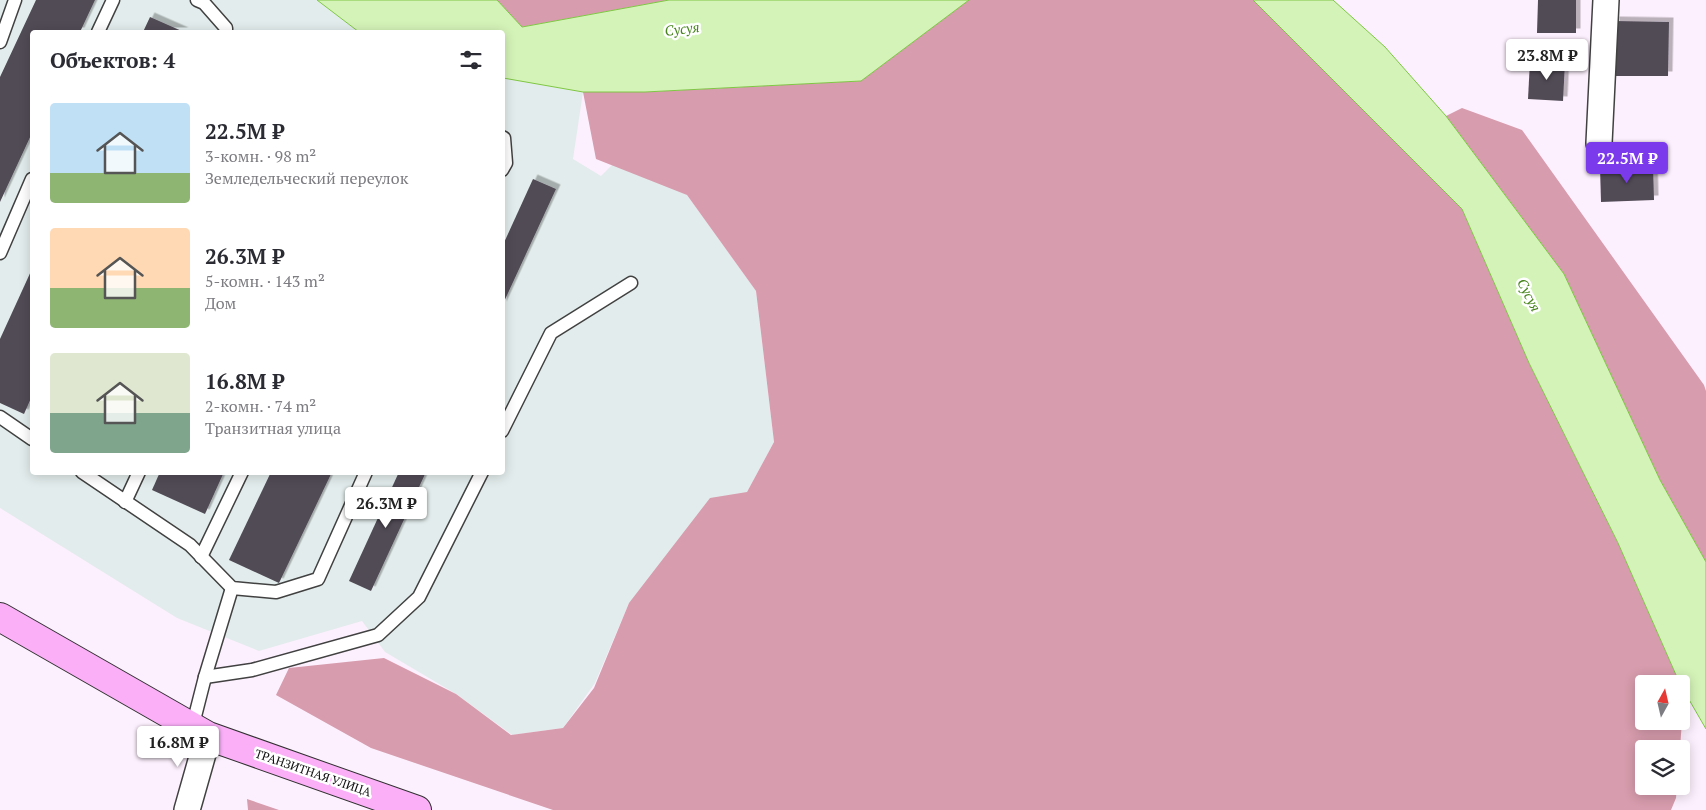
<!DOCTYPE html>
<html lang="ru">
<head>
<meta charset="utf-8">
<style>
	body { margin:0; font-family:"PT Serif",serif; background:#f7f7f7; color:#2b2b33; height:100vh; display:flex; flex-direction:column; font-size:19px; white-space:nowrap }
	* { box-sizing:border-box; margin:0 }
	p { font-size:16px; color:#7c7c81 }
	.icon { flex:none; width:28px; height:28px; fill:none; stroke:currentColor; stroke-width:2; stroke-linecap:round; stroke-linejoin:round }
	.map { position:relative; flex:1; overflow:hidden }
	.sheet { position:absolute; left:30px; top:30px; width:475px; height:445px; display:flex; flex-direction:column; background:#fff; border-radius:5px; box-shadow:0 2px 12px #0003 }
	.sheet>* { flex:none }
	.needle { width:32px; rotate:8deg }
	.buttons { position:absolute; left:1635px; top:675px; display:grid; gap:10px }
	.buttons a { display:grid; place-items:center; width:55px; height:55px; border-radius:5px; background:#fff; box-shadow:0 2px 12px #0003; font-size:25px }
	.price { position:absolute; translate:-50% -42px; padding:0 11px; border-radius:5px; background:#fff; color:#222; font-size:16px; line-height:32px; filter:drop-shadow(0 1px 2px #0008) }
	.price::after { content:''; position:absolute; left:50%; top:30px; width:15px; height:11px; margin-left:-8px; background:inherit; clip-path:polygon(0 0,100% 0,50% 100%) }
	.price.selected { background:#7c3aed; color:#fff }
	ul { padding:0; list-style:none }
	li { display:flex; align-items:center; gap:15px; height:125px; padding:0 20px }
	li span { display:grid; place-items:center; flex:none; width:140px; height:100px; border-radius:5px; color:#555 }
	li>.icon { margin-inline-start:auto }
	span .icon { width:60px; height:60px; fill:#fffc; stroke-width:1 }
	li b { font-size:21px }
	h2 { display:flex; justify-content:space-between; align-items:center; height:60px; padding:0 20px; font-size:21px }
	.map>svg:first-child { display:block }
</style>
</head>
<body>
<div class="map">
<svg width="1706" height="810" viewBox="0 0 1706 810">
	<defs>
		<filter id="shadow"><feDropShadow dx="4.5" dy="-4.5" stdDeviation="0" flood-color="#0004"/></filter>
	</defs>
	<rect width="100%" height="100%" fill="#fdf0fe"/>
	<polygon fill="#e3ecec" points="0,0 317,0 359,32 32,32 32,472 502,472 503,78 583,92 573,159 601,176 621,156 687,195 756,291 774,442 747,492 629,603 595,683 563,728 512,735 456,694 385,652 362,621 259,651 177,618 0,508"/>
	<g fill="#d79cad">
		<polygon points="497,0 669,0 522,27"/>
		<polygon points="969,0 1253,0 1462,209 1529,363 1618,543 1680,684 1644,684 1644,721 1681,721 1681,686 1684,692 1680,749 1644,749 1644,786 1677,786 1676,798 1671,810 553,810 371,748 276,695 289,668 384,658 456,694 511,735 563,728 594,688 629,603 710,498 747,492 774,442 756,291 687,195 596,159 583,92 645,92 861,81"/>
		<polygon points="1462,108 1522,130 1704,385 1706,391 1706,562 1660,480 1564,274 1446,116"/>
		<polygon points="247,799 279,810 248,810"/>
	</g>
	<g fill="#d4f3b8" stroke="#7ec643">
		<polygon points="317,0 497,0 522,27 669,0 969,0 861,81 645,92 583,92 503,78 502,32 359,32"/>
		<polygon points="1253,0 1333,0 1385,47 1446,116 1564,274 1660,480 1706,562 1706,729 1680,684 1618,543 1529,363 1462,209"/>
	</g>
	<g fill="#514b56" filter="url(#shadow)">
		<polygon points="36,0 95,0 80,32 32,32 32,133 0,202 0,77"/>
		<polygon points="1538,0 1576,0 1576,33 1537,33"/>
		<polygon points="150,17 184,32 143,32"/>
		<polygon points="1615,21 1669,22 1668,76 1615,76"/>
		<polygon points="1530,61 1565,62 1563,101 1528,99"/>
		<polygon points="1653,165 1654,200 1601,202 1600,167"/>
		<polygon points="533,179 556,189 502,306 502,247"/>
		<polygon points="32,269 32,396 24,414 0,403 0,339"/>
		<polygon points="160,472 224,472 205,514 152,490"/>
		<polygon points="271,472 332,472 279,583 229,560"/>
		<polygon points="399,472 426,472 371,591 349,581"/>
	</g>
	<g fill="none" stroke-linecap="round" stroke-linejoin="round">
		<g stroke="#414141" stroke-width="15">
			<g id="lane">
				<polyline points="197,0 204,3 226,28 226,32"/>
				<polyline points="98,32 113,0"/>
				<polyline points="0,42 15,0"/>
				<polyline points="502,137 504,138 506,163 502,170"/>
				<polyline points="0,253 32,179"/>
				<polyline points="0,417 32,439"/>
				<polyline points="502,431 551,333 631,283"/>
				<polyline points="82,472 190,545 232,588 276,592 318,579 366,472"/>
				<polyline points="125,502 139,472"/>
				<polyline points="201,557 242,472"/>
				<polyline points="205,677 252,670 378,635 419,597 482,472"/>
				<polyline points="192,728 205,677 232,588"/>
			</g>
		</g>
		<g stroke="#414141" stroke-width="28">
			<g id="street">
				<polyline points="1599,143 1606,0"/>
				<polyline points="187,810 208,736"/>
			</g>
		</g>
		<g stroke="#303030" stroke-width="30">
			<polyline id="secondary" points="0,617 208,736 417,810"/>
		</g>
		<use href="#lane" stroke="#fff" stroke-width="12"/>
		<use href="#street" stroke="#fff" stroke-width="25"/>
		<use href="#secondary" stroke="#faaff7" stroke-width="28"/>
	</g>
	<g text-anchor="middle" stroke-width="5" stroke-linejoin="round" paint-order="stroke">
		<g font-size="12" fill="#0e0e0e" stroke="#fff">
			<text transform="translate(313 773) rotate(19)" y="4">ТРАНЗИТНАЯ УЛИЦА</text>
		</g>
		<g font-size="14" font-style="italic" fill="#47851c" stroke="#fff">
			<text transform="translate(682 29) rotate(-7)" y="5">Сусуя</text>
			<text transform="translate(1529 295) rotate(63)" y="5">Сусуя</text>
		</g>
	</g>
</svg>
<div class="buttons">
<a><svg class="needle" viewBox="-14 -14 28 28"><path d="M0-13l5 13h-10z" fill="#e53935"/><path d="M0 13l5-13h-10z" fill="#7c7c81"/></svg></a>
<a><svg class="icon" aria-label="layers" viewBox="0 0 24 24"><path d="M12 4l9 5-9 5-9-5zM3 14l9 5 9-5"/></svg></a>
</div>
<b class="price" style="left:1547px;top:81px">23.8M ₽</b>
<b class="price selected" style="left:1627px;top:184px">22.5M ₽</b>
<b class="price" style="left:386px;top:529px">26.3M ₽</b>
<b class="price" style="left:178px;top:768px">16.8M ₽</b>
<section class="sheet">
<h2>Объектов: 4<svg class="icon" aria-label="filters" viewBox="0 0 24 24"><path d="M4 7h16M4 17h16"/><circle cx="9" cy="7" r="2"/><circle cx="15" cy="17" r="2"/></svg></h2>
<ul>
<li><span style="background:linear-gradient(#bfe0f5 70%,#8fb573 0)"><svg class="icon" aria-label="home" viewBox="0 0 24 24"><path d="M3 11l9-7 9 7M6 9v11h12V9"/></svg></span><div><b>22.5M ₽</b><p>3-комн. · 98 m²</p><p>Земледельческий переулок</p></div></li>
<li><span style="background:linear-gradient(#ffd9b3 60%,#8fb573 0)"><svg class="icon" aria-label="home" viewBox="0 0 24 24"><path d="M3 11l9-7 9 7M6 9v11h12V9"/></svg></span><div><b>26.3M ₽</b><p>5-комн. · 143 m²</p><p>Дом</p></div></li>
<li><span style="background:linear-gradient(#dfe7d0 60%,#7fa58c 0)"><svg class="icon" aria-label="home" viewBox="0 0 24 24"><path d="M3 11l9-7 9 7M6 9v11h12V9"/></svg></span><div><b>16.8M ₽</b><p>2-комн. · 74 m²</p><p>Транзитная улица</p></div></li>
</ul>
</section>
</div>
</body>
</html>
